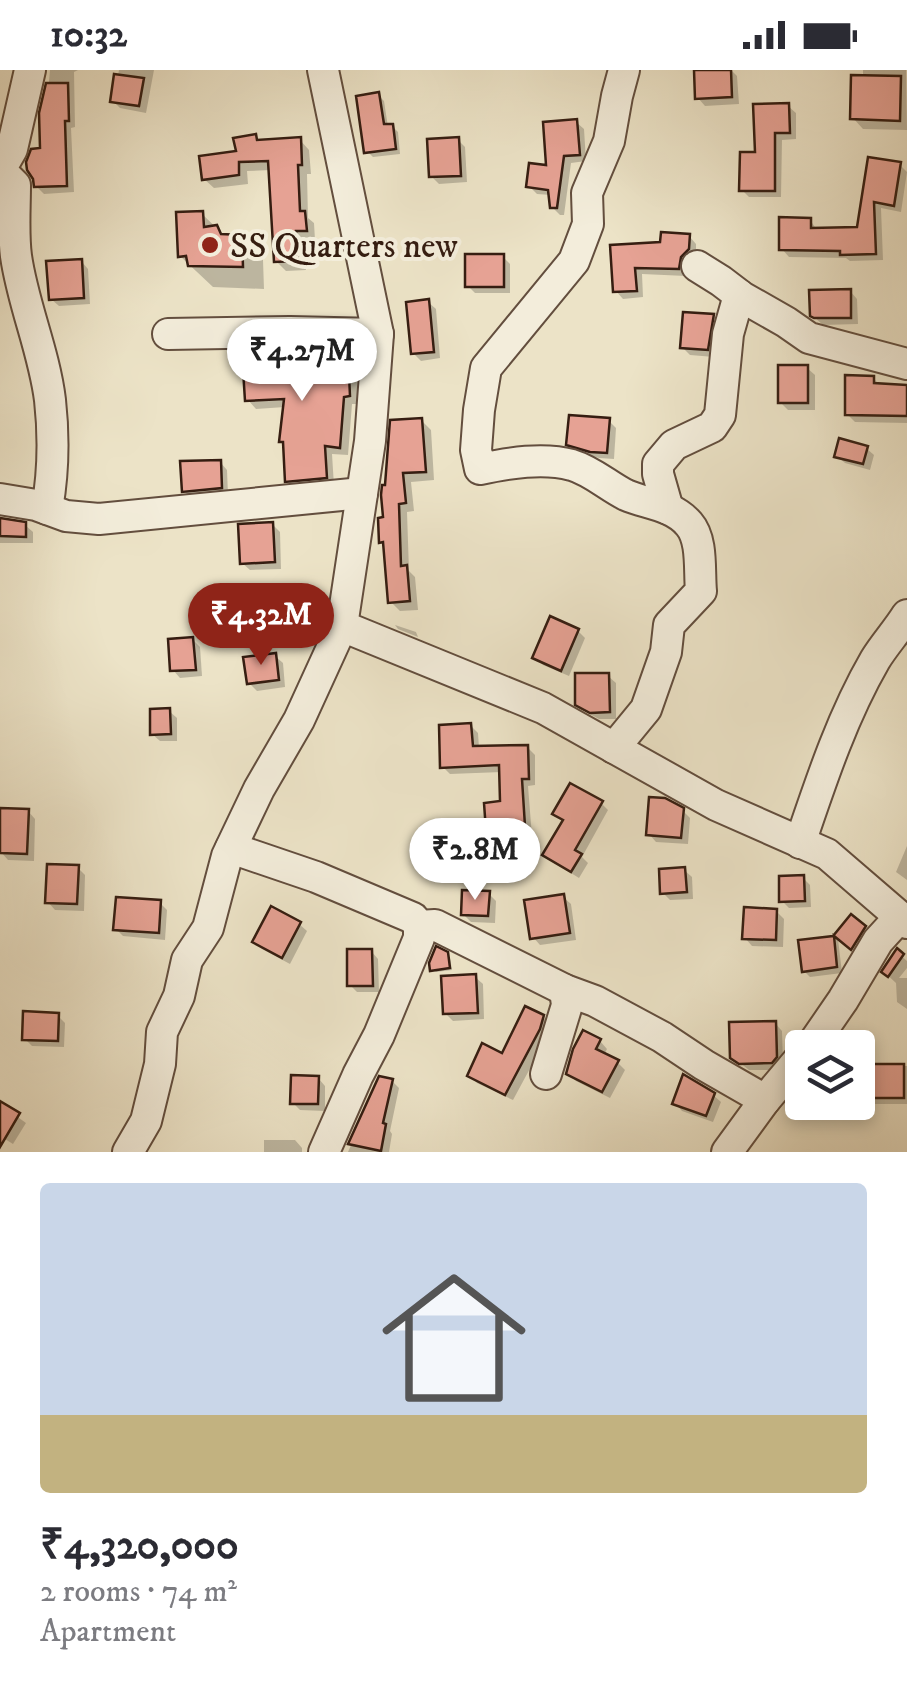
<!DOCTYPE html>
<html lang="en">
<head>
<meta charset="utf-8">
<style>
	body { margin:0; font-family:"IM FELL DW Pica",serif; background:#f7f7f7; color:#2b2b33; height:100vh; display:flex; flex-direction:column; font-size:38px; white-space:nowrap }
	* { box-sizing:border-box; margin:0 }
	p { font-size:32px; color:#7c7c81 }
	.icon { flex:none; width:55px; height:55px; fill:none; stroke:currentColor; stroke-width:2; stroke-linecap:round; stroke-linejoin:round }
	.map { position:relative; height:1082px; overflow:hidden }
	.side { display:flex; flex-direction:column; background:#fff; flex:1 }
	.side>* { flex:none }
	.fabs { position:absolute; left:785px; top:960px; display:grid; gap:20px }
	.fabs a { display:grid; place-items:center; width:90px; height:90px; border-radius:10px; background:#fff; box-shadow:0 5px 15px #0003; font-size:50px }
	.price { position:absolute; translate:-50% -85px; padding:0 22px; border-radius:35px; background:#fff; color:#222; font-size:32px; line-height:65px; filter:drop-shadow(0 2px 5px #0008) }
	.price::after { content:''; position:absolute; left:50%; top:60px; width:30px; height:22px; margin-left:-15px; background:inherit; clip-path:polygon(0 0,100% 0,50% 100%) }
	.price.on { background:#8f2418; color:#fff }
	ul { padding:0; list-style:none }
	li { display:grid; align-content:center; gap:20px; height:530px; padding:0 40px }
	li span { display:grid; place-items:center; height:310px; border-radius:10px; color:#555 }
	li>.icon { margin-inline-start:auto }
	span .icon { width:180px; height:180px; fill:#fffc; stroke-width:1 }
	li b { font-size:42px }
	.status { display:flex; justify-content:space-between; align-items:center; height:70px; padding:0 50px; background:#fff; direction:ltr }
	.status svg { height:28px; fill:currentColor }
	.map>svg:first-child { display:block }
</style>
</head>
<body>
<div class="status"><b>10:32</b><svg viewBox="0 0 49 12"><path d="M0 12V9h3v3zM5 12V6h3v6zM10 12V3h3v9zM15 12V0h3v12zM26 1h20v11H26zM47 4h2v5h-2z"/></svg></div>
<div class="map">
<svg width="907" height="1082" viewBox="0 0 907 1082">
	<rect width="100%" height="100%" fill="#ece3c7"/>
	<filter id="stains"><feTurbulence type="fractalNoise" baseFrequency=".002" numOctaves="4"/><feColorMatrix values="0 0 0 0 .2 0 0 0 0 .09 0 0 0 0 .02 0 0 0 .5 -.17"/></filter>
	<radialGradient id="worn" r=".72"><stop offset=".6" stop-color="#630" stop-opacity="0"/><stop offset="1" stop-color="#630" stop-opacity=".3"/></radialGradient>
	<g fill="#0003">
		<polygon points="50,0 78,0 74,2 75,57 71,58 74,122 44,124 36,116 43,81"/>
		<polygon points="119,0 154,0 146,43 120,38 113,31"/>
		<polygon points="731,0 737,6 739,34 705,36 698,28"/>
		<polygon points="863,0 906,0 907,60 863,59 853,48 863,8"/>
		<polygon points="378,25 384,31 388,57 392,56 398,62 400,84 373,87 367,81"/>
		<polygon points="788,36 796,43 796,69 782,70 781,127 749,127 742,120 758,84"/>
		<polygon points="576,52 584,59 586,91 571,93 564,145 560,145 552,137 551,125 537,124 529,116 549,98"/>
		<polygon points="255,66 261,72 300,70 309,80 311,104 307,104 308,148 314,153 315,170 305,170 306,200 286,201 276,191 271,100 247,101 248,114 214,118 204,109 239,83"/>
		<polygon points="458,70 465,77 467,112 439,114 431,106"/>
		<polygon points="870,90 900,95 907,102 901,142 881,138 883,190 850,191 846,188 789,187 782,179 810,150 817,160 859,159"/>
		<polygon points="202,144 226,167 241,167 263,190 264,219 213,217 180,186"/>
		<polygon points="689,166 696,174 696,187 687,195 686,206 642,204 643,227 623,229 616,221 613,177 663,174"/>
		<polygon points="503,187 510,194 510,223 475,223 468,216"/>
		<polygon points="81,191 88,199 90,234 59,236 51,229"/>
		<polygon points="850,221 857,229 858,254 823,255 812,245"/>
		<polygon points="428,232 436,239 440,288 421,291 413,283"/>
		<polygon points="713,246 721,253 714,287 690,285 683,278"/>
		<polygon points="279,284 283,288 347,285 356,294 358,334 352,334 348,385 332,384 334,416 296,419 288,411 285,374 282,371 285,337 256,339 248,330"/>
		<polygon points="807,298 815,305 815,340 788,340 780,332"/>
		<polygon points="873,308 881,316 907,318 907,353 855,352 847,344"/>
		<polygon points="421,350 431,360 434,410 411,412 414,441 407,442 409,501 415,507 418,540 400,541 391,532 386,476 382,472 385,450"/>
		<polygon points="609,351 616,358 614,389 599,388 577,381 569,374"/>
		<polygon points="866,378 874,385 870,400 845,393 837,386"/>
		<polygon points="220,392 227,400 228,425 191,428 184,421"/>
		<polygon points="0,451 25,455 33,462 33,473 0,473"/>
		<polygon points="272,454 280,462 281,499 250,500 242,493"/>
		<polygon points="395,555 416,562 418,567 398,559"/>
		<polygon points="578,561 585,568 569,606 543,595 535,588"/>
		<polygon points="193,570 200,577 202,606 180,608 173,600"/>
		<polygon points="275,586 283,593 285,617 257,621 249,613"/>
		<polygon points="608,606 616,613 616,649 599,649 586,642 578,634"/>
		<polygon points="169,641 177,648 177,671 160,671 152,664"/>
		<polygon points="470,655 478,663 479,678 527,677 535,685 535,715 528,716 533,779 497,781 490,774 502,734 502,702 450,704 443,697"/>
		<polygon points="601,733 608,740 582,787 588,793 579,808 553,792 545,785 564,752 556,744"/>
		<polygon points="682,740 690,748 688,774 656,772 649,764"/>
		<polygon points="28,741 35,749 34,791 8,790 1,782"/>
		<polygon points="907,776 907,810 896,802"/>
		<polygon points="78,798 85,805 84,841 55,840 48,832"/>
		<polygon points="684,800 692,807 693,829 670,830 663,823"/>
		<polygon points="803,808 810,815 811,837 789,838 782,831"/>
		<polygon points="489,824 496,831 495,853 471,852 463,844"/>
		<polygon points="563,827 571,834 576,870 540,875 533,867"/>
		<polygon points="160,833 167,840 165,870 123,866 116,859"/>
		<polygon points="776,841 784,849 783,877 752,876 745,868"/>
		<polygon points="851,847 871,865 858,884 838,869 842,903 810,907 804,901"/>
		<polygon points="299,854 307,861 290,894 262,879 255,872"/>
		<polygon points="371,881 378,889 379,922 357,922 350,915"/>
		<polygon points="897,882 907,891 907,898 899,908 907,908 907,939 897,932 896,913 884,902"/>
		<polygon points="446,884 450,888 452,900 436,902 433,899"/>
		<polygon points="475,907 483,914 484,949 453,951 445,943"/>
		<polygon points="57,945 65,953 64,977 32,976 25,969"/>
		<polygon points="543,947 550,955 547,967 513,1030 477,1013 470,1005 503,986"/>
		<polygon points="775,953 782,961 783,995 779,1000 749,1000 733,987"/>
		<polygon points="600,971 607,979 604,985 617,992 625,1000 610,1028 576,1011 568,1003"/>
		<polygon points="858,988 865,995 858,1004"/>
		<polygon points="868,996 907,996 907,1034 875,1034 868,1027"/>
		<polygon points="318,1008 325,1016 325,1041 300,1040 293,1033"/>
		<polygon points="380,1008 392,1011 399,1018 390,1061 392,1064 389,1082 348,1082"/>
		<polygon points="713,1025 721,1032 713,1052 682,1041 675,1033"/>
		<polygon points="0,1034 26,1053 13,1074 0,1066"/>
		<polygon points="264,1070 295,1070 302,1078 302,1082 264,1082"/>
	</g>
	<g fill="#e6a294" stroke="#351d11" stroke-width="2.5">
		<polygon points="694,0 731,0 732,27 695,29"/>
		<polygon points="114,4 144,8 139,36 110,32"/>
		<polygon points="851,5 901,6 900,51 850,49"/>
		<polygon points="46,13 68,13 69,51 65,51 67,116 34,117 33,109 27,100 26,92 31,79 40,78 39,43"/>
		<polygon points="379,22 384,54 393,54 396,79 364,83 356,26"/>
		<polygon points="789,33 790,63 775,63 775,121 739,121 740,82 755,82 753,34"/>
		<polygon points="577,49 580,85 564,86 557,138 550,138 548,120 526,117 529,93 546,95 543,52"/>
		<polygon points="256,64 257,70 301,67 302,95 298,95 300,141 305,141 307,161 296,161 298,191 274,192 268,91 239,92 239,105 202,110 199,86 236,81 233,68"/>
		<polygon points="459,67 461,106 429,107 427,69"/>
		<polygon points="868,87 901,92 894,136 874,132 876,184 840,185 840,181 779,180 779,147 811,148 811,158 857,157"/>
		<polygon points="203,141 204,157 217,155 221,164 242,165 243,197 188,196 186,186 178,187 176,142"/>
		<polygon points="661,162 690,164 689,179 681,187 679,199 635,198 637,221 613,222 610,175 660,172"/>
		<rect x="465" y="184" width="39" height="33"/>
		<polygon points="82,189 84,228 49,230 46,191"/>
		<polygon points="851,219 851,248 814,248 810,246 809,220"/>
		<polygon points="429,229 434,282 411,284 406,232"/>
		<polygon points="683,242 714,244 708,280 680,278"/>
		<polygon points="280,281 280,285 348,283 350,326 344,327 340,378 325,376 327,408 285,412 283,372 279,372 284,329 245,331 242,283"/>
		<rect x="778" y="295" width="30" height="38"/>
		<polygon points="845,305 874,306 874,313 907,315 907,346 845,345"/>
		<polygon points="569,345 610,348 607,383 590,382 566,375"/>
		<polygon points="422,348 426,402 403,403 406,433 399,434 401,496 407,495 410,531 388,533 383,472 379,473 378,448 383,447 381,425 382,415 385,415 390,350"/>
		<polygon points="839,368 868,376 863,394 834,387"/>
		<polygon points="221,390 222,418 182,422 180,391"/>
		<polygon points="0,448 26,452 26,467 0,466"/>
		<polygon points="273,452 275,492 240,494 238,454"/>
		<polygon points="550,546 579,559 561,601 532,588"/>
		<polygon points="193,567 196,600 170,601 168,569"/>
		<polygon points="276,583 279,610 247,614 243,587"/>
		<polygon points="575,603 609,603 610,642 590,643 575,635"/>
		<polygon points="170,638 171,664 150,665 150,639"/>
		<polygon points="471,653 473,676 528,675 529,709 522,709 526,772 487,775 484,733 500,731 499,695 440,698 439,655"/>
		<polygon points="570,713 603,731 575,780 582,784 571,802 542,785 563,750 552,744"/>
		<polygon points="649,727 665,728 684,738 681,768 646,765"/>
		<polygon points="0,738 29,739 27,784 0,783"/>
		<polygon points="47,794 79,795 77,834 45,833"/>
		<polygon points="685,797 687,822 660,824 659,799"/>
		<polygon points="804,805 805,831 779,832 779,806"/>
		<polygon points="462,820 490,821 488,846 461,845"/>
		<polygon points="564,824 570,863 530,869 524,830"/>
		<polygon points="116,827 161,830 159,863 113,860"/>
		<polygon points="271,836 301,852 282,888 252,872"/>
		<polygon points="744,837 777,839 776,870 742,869"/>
		<polygon points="851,844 866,856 851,880 834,866 837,897 802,902 798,870 833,866"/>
		<polygon points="436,876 448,882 450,898 430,901 429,893"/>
		<polygon points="897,878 904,884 888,907 881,902"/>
		<polygon points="347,879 372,879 373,916 347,916"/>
		<polygon points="476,904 478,943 443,944 441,906"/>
		<polygon points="525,936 544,945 540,959 505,1025 467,1006 482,973 502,983"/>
		<polygon points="23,941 59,943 58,971 22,970"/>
		<polygon points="776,951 777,987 772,993 739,994 730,988 729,952"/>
		<polygon points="583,960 601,969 596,979 619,990 602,1022 566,1004 573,979"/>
		<rect x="865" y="994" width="39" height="34"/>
		<polygon points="683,1004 715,1023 706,1046 672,1034"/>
		<polygon points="291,1005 319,1006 318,1034 290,1034"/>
		<polygon points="379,1006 393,1009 383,1053 386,1054 381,1081 348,1074"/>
		<polygon points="0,1031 20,1043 0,1077"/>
	</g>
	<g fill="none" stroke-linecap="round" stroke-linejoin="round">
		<g stroke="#634e3e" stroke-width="34">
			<g id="minor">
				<path d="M 30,0 L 12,79 L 0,100 L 15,115 C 15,138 13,163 16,186 C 23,235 44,281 50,330 C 54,366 53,405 47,439"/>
				<polyline points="323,0 378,264 370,371 342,556 543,638 716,735 827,784 907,853"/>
				<polyline points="697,196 721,211 742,227 786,252 809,268 907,294"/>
				<polyline points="168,264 290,262 378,264"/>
				<polyline points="0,429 36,435 66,446 99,449 362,423"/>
				<polyline points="668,439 658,404 658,394 674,375 712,357 720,345 728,264 739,225"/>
				<path d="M 614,678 L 646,639 L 666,582 L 669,555 L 701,521 C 699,501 703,470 689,454 C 673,435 647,434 626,425 C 608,416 592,401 572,395 C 543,387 509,393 480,399 L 476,380 L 479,340 L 486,298 L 574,191 L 588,154 L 587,123 L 609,71 L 617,26 L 624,0"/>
				<path d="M 800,773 C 821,711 842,647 875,590 C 884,575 897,561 907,545"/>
				<polyline points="231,778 316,807 413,848 419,856 419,868 379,965 358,1005 324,1082"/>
				<polyline points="419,856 435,855 565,920 595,931 662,967 704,995 765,1030"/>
				<polyline points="810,978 843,930 878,871 900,847"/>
				<polyline points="546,1004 567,935 565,920"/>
				<polyline points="128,1082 146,1051 160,994 162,962 179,926 187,890 208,858 227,786 259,719 299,650 342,556"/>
				<polyline points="727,1082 765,1030 802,986"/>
			</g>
		</g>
		<use href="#minor" stroke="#f3eddb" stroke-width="30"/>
	</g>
	<circle fill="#8f2418" stroke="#f3eddb" stroke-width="4" cx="210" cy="175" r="10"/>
	<g text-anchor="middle" stroke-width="8" stroke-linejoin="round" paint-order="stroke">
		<g font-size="35" fill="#351d11" stroke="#f3eddb" text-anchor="start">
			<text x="230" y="187">SS Quarters new</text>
		</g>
	</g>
	<rect width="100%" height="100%" filter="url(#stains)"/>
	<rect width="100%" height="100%" fill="url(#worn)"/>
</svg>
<div class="fabs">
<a><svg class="icon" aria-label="layers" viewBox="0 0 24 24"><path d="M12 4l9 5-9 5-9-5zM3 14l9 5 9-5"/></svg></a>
</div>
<b class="price" style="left:302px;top:334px">₹4.27M</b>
<b class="price on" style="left:261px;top:598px">₹4.32M</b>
<b class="price" style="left:475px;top:833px">₹2.8M</b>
</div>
<section class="side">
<ul>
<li><span style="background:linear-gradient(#c9d6e8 75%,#c2b280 0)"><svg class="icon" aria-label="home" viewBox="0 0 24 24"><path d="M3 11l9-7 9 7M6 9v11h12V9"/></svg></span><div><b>₹4,320,000</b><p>2 rooms · 74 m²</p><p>Apartment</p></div></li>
</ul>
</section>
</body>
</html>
